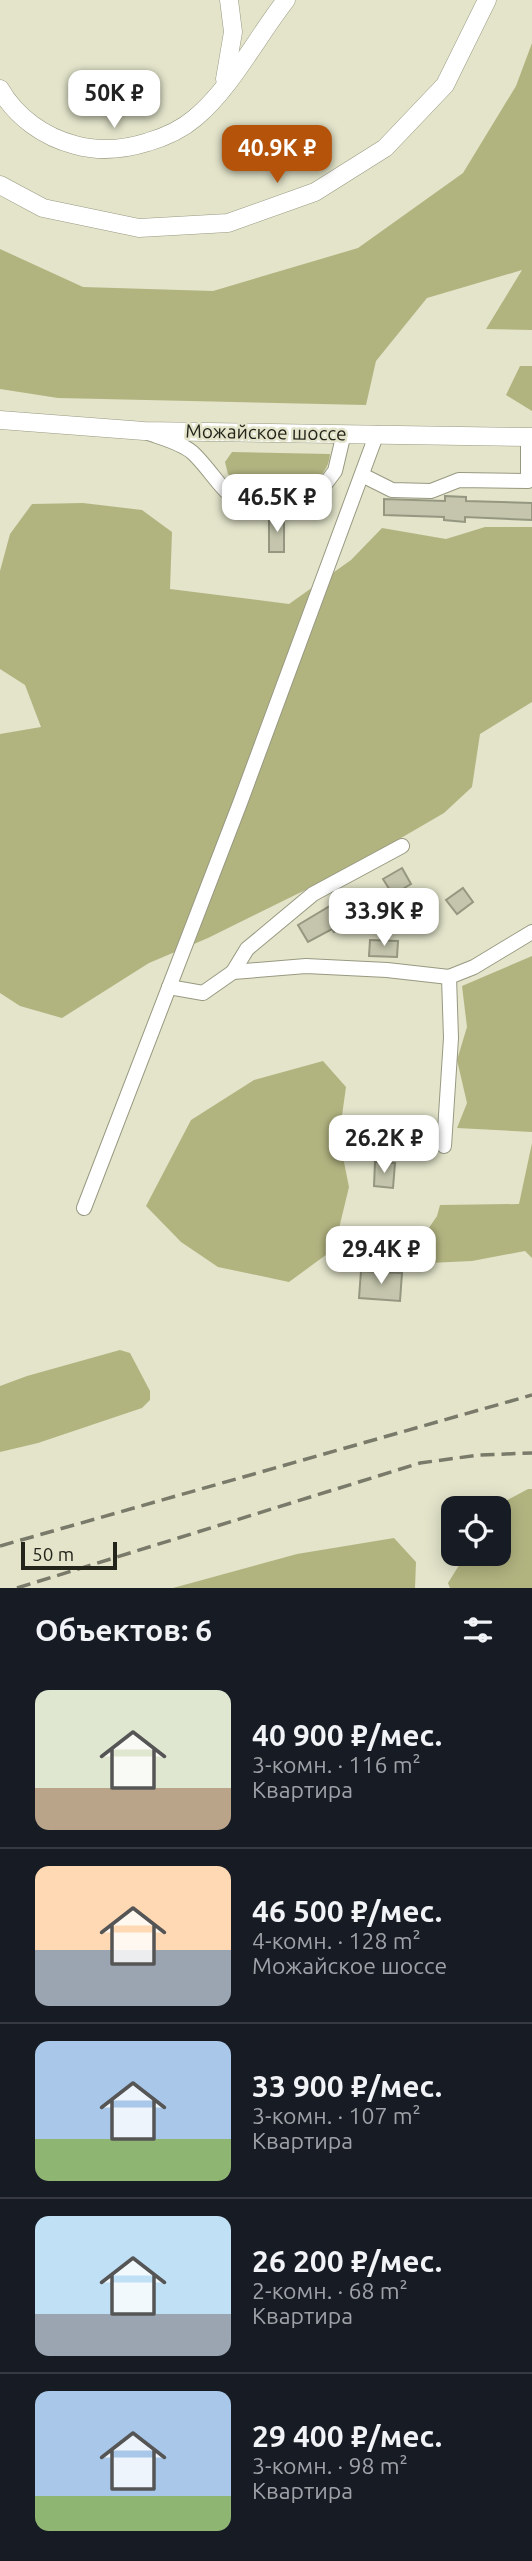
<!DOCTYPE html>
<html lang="ru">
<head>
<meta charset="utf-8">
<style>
	body { margin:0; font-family:Ubuntu,sans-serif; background:#20242c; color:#f1f3f6; height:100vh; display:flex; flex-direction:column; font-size:26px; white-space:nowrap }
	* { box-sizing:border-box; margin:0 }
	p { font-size:23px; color:#9ea1a6 }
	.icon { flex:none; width:38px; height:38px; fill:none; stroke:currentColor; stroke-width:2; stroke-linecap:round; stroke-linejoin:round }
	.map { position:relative; height:1588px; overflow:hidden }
	.side { display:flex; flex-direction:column; background:#171b24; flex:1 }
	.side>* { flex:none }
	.buttons { position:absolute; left:441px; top:1496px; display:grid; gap:14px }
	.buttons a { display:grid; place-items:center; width:70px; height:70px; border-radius:14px; background:#171b24; box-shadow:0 4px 18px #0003; font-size:35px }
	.scale { position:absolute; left:21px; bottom:18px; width:96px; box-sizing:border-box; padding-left:7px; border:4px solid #23241a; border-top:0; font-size:19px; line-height:24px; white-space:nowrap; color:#23241a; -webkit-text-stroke:5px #e3e4ca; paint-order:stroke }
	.price { position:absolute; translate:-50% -60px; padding:0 16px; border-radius:14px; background:#fff; color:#222; font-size:23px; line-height:46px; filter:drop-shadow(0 2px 4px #0008) }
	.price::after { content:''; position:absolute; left:50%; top:42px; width:21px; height:16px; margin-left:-10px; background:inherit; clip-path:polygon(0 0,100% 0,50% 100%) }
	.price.current { background:#b45309; color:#fff }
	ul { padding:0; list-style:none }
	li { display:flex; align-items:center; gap:21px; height:175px; padding:0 35px }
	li+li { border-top:2px solid #363941 }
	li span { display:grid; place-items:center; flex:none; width:196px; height:140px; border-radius:14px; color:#555 }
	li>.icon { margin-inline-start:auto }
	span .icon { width:84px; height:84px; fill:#fffc; stroke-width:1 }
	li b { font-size:30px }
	h2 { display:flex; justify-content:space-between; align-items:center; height:84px; padding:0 35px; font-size:30px }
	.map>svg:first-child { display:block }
</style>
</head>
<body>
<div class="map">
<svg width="532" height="1588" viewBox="0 0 532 1588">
	<rect width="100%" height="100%" fill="#e3e4ca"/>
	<g fill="#b2b480">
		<polygon points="532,43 532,330 486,329 522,270 427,298 376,361 366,405 58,398 0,389 0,249 83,287 213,291 358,248 463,173 516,86"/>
		<polygon points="520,366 532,366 532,411 506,395"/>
		<path d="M 232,452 L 330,454 C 329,469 319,479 308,488 L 246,487 L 228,474 L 225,462 Z"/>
		<polygon points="83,503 142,510 172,532 170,589 289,604 351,560 382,528 446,539 485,527 532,527 532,702 480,734 472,787 444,813 346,870 208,938 149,963 62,1018 20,1006 0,993 0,734 41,727 25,685 0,669 0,571 10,534 32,504"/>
		<polygon points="532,956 532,1132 457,1128 467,1103 457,1060 467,1027 462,986"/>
		<polygon points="323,1061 346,1087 339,1137 349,1187 334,1249 289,1282 218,1267 181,1242 146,1206 191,1120 254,1080"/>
		<polygon points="532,1143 532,1258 525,1251 472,1261 429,1263 418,1244 437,1216 440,1205 519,1204"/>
		<polygon points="120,1350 130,1353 150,1391 150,1400 142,1408 38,1443 0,1452 0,1386 27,1376"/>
		<polygon points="528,1489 532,1489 532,1588 450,1588 448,1583 466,1554 499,1554 498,1505"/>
		<polygon points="394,1538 416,1562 415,1588 173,1588 297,1554"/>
	</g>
	<g fill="#c4c5ac" stroke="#969780" stroke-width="2">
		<polygon points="445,496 466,497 466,501 532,503 532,520 465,517 465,522 444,520 444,517 384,515 384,499 445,501"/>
		<polygon points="277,515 284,519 284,552 269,552 269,519"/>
		<polygon points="402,868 411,884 393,895 383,879"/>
		<polygon points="463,888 473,902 457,914 446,900"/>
		<polygon points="335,903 347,925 334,932 332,929 308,942 298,925"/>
		<polygon points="370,940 398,941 397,957 369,956"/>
		<polygon points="375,1162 395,1163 393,1188 374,1186"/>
		<polygon points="361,1271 402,1273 400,1301 359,1298"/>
	</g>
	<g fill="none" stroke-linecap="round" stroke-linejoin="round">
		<g stroke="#989981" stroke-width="16">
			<g id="minor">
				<path d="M 148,433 C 162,438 182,443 193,453 C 221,480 225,507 269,509"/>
				<polyline points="362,475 392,490 431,491 459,480 528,481 528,437"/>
				<polyline points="285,510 300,507 323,487 335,471 344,433"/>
				<polyline points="233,972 247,949 313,894 402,846"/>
				<polyline points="169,987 203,993 233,972 306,966 387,970 449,977 474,967 532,932"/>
				<polyline points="444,1146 451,1038 449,977"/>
				<polyline points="84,1208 240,803 377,433"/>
			</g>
		</g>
		<g stroke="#989981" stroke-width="19">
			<g id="major">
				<polyline points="225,79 233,32 229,0"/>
				<path d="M 0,89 C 16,117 44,137 75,145 C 100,152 123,150 148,142 C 165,137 181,130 195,118 C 231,88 257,37 286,0"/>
				<polyline points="0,185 43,208 139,228 228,223 315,192 385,148 445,85 487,0"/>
				<polyline points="0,420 144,431 532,437"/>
			</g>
		</g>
		<use href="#minor" stroke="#fff" stroke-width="14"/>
		<use href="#major" stroke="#fff" stroke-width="18"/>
		<g stroke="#797a69" stroke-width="3.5" stroke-dasharray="14 7" stroke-linecap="butt">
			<polyline points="0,1546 532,1395"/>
			<polyline points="17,1588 420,1463 479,1455 532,1453"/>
		</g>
	</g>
	<g text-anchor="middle" stroke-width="5" stroke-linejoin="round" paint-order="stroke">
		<g font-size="19" fill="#23241a" stroke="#e3e4ca">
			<text transform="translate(266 432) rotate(1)" y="7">Можайское шоссе</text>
		</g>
	</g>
</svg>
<div class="buttons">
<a><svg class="icon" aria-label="locate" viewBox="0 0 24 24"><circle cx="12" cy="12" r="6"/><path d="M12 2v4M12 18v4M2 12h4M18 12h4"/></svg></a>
</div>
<div class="scale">50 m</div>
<b class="price" style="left:114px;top:130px">50K ₽</b>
<b class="price current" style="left:277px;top:185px">40.9K ₽</b>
<b class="price" style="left:277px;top:534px">46.5K ₽</b>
<b class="price" style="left:384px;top:948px">33.9K ₽</b>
<b class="price" style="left:384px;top:1175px">26.2K ₽</b>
<b class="price" style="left:381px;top:1286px">29.4K ₽</b>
</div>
<section class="side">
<h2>Объектов: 6<svg class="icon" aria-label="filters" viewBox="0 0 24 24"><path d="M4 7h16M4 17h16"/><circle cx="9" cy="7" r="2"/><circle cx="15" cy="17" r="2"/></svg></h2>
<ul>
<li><span style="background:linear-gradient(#dfe7d0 70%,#b9a48a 0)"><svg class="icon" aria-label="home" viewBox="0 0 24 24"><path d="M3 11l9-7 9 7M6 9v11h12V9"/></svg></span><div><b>40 900 ₽/мес.</b><p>3-комн. · 116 m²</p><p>Квартира</p></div></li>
<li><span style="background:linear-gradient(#ffd9b3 60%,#9aa5b1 0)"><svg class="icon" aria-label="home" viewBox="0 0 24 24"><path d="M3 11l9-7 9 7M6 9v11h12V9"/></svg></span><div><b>46 500 ₽/мес.</b><p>4-комн. · 128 m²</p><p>Можайское шоссе</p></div></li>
<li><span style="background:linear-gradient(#a9c7e8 70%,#8fb573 0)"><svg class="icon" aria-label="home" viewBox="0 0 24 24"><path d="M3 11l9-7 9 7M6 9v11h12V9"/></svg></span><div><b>33 900 ₽/мес.</b><p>3-комн. · 107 m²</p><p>Квартира</p></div></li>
<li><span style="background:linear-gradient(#bfe0f5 70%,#9aa5b1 0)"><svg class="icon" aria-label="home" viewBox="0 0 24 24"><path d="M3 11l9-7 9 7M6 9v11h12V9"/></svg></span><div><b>26 200 ₽/мес.</b><p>2-комн. · 68 m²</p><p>Квартира</p></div></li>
<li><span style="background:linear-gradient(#a9c7e8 75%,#8fb573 0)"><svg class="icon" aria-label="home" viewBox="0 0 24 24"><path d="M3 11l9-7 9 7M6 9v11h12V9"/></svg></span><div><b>29 400 ₽/мес.</b><p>3-комн. · 98 m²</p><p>Квартира</p></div></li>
</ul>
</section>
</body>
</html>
